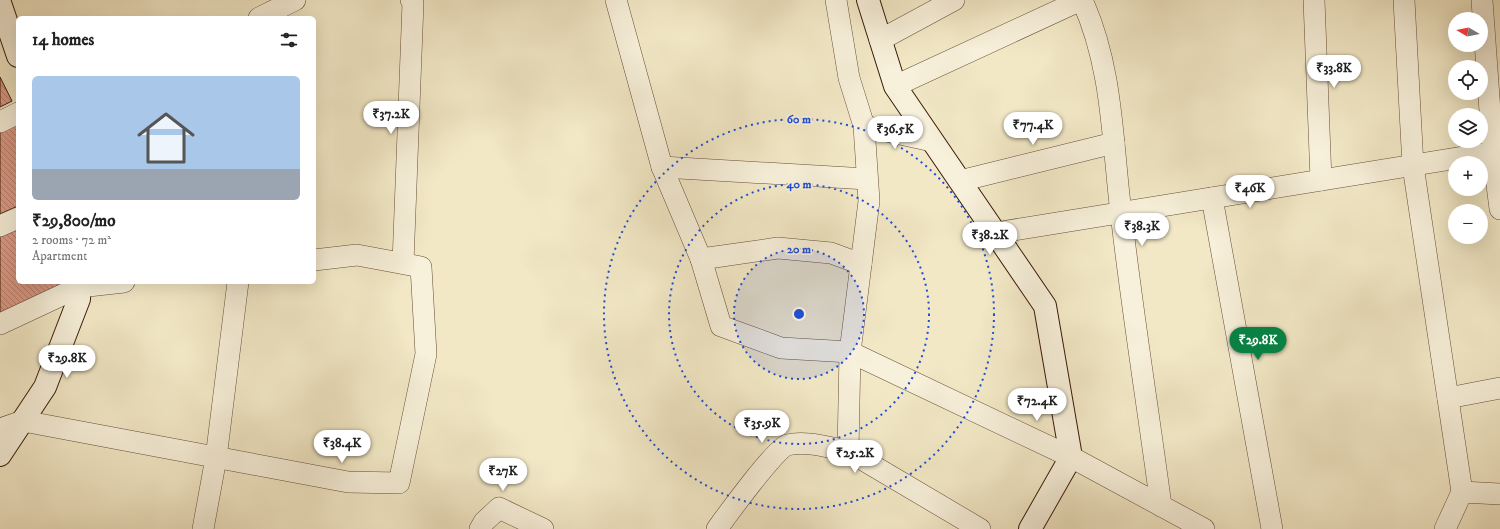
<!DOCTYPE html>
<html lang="en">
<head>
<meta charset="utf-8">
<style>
	body { margin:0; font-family:"IM FELL DW Pica",serif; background:#f2f2f2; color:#222; height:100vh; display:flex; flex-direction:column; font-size:15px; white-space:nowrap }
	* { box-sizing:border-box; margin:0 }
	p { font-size:13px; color:#767676 }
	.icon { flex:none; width:22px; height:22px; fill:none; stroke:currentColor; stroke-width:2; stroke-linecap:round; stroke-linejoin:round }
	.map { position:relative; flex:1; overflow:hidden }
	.drawer { position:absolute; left:16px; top:16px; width:300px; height:268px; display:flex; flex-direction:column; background:#fff; border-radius:6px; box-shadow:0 4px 16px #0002 }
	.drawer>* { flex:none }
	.needle { width:26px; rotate:280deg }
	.buttons { position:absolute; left:1448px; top:12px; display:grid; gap:8px }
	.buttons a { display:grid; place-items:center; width:40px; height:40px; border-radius:50%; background:#fff; box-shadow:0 4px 16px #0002; font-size:20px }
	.price { position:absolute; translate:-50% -34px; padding:0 9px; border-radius:14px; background:#fff; color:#222; font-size:13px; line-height:26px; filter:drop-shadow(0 1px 2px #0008) }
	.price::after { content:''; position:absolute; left:50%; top:24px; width:12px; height:9px; margin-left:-6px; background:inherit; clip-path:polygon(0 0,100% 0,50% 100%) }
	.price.active { background:#0b8043; color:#fff }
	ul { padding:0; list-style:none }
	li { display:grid; align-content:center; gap:8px; height:212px; padding:0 16px }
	li span { display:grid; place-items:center; height:124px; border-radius:6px; color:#555 }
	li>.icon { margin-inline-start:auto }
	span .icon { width:72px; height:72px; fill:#fffc; stroke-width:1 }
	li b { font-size:17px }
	h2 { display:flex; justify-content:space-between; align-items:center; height:48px; padding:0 16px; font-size:17px }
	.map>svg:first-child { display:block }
</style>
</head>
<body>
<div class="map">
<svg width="1500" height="529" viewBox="0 0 1500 529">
	<defs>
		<pattern id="building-back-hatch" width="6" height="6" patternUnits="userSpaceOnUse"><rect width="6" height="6" fill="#de9a86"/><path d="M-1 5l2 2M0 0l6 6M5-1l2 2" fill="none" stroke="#b57d6c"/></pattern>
	</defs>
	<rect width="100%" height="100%" fill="#f2e8c6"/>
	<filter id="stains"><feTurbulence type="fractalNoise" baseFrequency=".005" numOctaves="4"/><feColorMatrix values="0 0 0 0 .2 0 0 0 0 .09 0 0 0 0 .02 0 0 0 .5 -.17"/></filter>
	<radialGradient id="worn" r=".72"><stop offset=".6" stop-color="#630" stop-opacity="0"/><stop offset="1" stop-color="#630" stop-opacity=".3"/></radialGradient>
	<g fill="url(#building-back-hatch)" stroke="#391907">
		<polygon points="0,77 12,101 0,107"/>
		<polygon points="18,123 18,206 0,214 0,131"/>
		<polygon points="18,225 18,282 68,282 0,313 0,233"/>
	</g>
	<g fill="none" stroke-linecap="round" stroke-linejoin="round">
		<g stroke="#674d37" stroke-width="22">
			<g id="street">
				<polyline points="616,0 662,167 701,259 721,326 781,348 850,352 869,201 864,126 849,78 836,0"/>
				<path d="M 1082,0 C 1113,68 1112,140 1121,213 C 1132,310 1148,408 1161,506"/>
				<polyline points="1314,0 1321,180"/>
				<polyline points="1404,0 1413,166 1462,492"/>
				<polyline points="1482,0 1493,153 1500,209"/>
				<polyline points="259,18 295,0"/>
				<polyline points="880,40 954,0"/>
				<polyline points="895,86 1081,0"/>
				<polyline points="0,122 18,113"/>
				<polyline points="864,126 932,141"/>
				<polyline points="662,167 867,179"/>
				<polyline points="960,181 1114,143"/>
				<polyline points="1212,198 1272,529"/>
				<polyline points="0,226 18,218"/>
				<polyline points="995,233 1500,151"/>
				<polyline points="701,259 778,248 831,253 861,264"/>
				<polyline points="403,263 413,3 411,0"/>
				<polyline points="0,324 79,287 124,282"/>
				<polyline points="1448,398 1500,388"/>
				<polyline points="0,429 23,421 348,482 399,483 426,354 421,267 357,255 314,260"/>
				<polyline points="203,529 216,458 238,282"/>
				<polyline points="480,529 484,522 499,508 543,529"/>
				<path d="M 717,529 C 727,515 776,448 787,445 C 806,440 829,448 848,451"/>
				<polyline points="980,529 848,451 850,352 1071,457 1204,529"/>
				<polyline points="1445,529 1462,492 1500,494"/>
			</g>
		</g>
		<g stroke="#391907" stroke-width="24">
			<g id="secondary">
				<polyline points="868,0 895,86 1045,306 1071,457 1030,529"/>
				<polyline points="0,3 18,56"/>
				<polyline points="0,455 45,387 79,299 80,282"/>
			</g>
		</g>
		<use href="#street" stroke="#f7f0da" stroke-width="21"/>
		<use href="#secondary" stroke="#f7f0da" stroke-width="22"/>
	</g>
	<circle cx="799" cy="314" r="65" fill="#1d4ed8" fill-opacity=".12"/>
	<g fill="none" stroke="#1d4ed8" stroke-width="2" stroke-dasharray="2 4">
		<circle cx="799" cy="314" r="65"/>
		<circle cx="799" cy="314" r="130"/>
		<circle cx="799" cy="314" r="195"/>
	</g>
	<circle cx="799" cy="314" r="6" fill="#1d4ed8" stroke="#f7f0da" stroke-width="2"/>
	<g font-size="12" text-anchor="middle" font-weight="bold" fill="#1d4ed8" stroke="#f7f0da" stroke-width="3.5" stroke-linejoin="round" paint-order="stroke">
		<text x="799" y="123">60 m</text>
		<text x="799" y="188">40 m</text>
		<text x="799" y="253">20 m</text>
	</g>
	<rect width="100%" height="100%" filter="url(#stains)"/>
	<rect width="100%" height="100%" fill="url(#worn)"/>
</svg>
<div class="buttons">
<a><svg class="needle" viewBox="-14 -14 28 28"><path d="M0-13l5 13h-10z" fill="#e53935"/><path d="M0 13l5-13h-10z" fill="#767676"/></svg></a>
<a><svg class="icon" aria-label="locate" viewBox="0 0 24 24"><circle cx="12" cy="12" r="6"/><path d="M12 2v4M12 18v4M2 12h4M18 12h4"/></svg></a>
<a><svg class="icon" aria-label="layers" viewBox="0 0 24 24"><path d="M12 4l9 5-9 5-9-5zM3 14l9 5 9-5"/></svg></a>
<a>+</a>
<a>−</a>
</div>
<b class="price" style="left:1334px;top:89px">₹33.8K</b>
<b class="price" style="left:391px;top:135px">₹37.2K</b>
<b class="price" style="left:1033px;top:146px">₹77.4K</b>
<b class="price" style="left:895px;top:150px">₹36.5K</b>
<b class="price" style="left:1250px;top:209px">₹46K</b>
<b class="price" style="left:1142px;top:247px">₹38.3K</b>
<b class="price" style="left:990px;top:256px">₹38.2K</b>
<b class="price active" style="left:1258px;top:361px">₹29.8K</b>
<b class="price" style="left:67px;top:379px">₹29.8K</b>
<b class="price" style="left:1037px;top:422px">₹72.4K</b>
<b class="price" style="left:762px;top:444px">₹35.9K</b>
<b class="price" style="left:342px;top:464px">₹38.4K</b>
<b class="price" style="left:855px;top:474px">₹25.2K</b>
<b class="price" style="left:503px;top:492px">₹27K</b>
<section class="drawer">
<h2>14 homes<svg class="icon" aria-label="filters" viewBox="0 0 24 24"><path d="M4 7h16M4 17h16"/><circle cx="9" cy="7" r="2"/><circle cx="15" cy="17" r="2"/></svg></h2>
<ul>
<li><span style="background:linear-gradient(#a9c7e8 75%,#9aa5b1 0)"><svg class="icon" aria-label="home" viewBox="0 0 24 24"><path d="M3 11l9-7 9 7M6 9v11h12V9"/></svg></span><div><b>₹29,800/mo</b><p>2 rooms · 72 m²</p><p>Apartment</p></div></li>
</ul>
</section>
</div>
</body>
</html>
